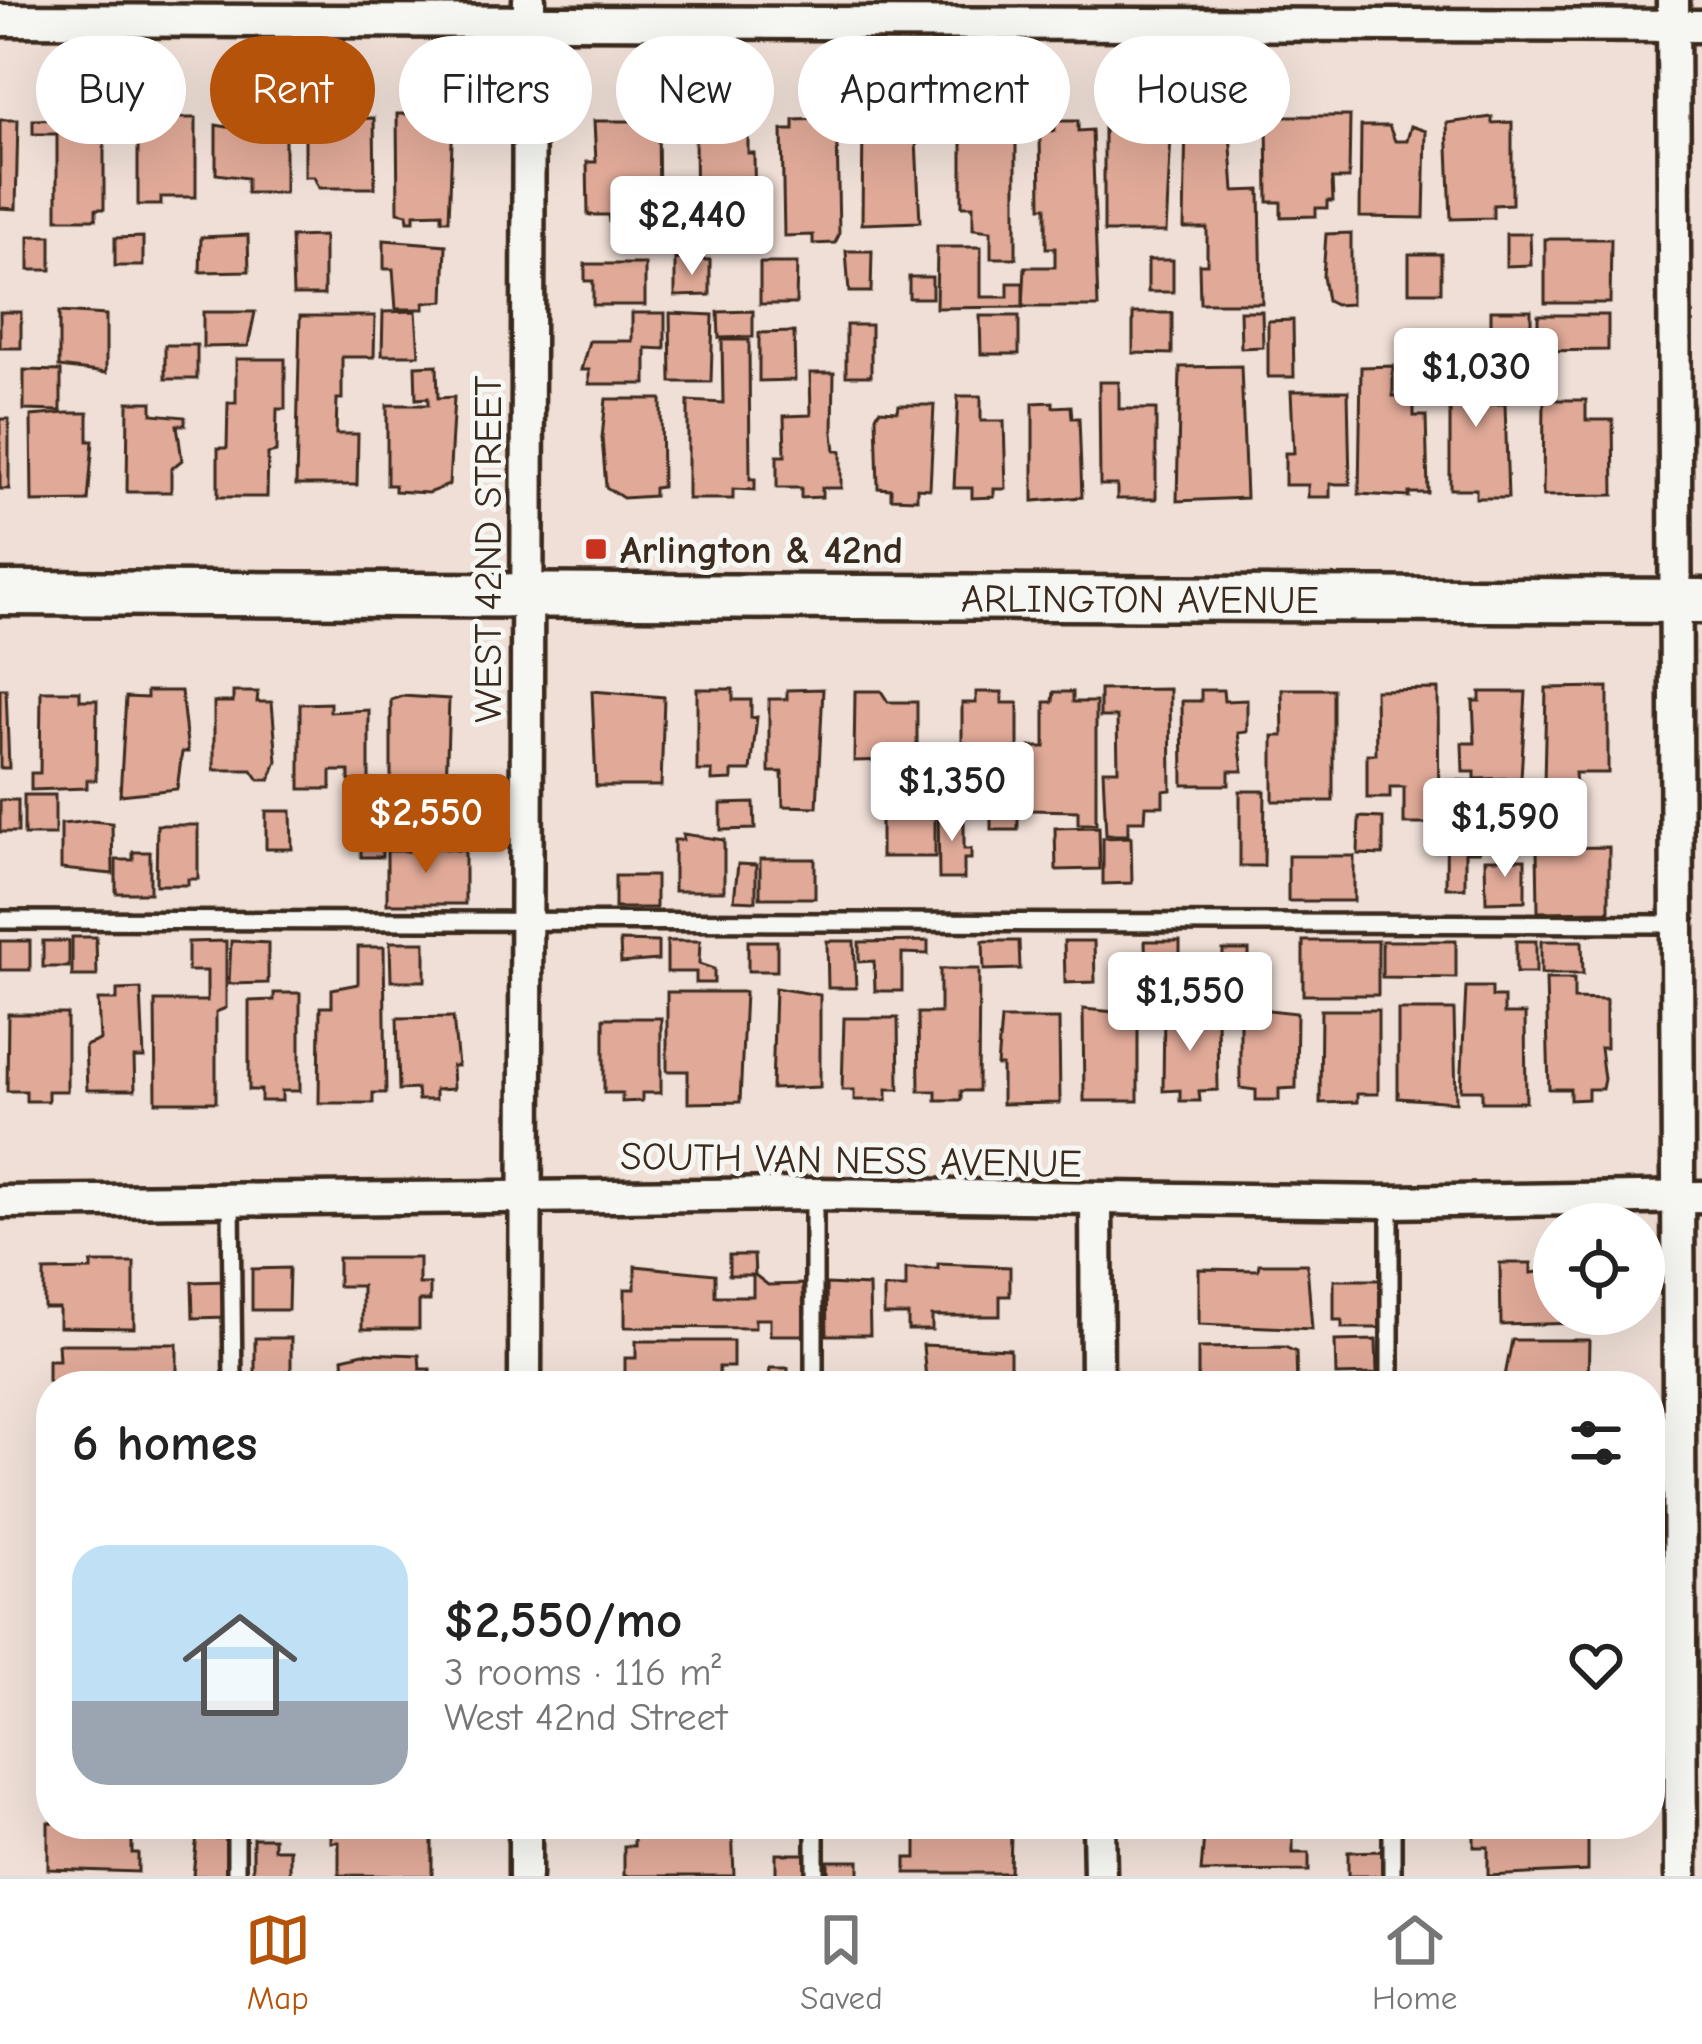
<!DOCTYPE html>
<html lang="en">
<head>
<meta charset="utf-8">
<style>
	body { margin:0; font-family:"Comic Neue",sans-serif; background:#f2f2f2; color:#222; height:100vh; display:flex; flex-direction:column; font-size:45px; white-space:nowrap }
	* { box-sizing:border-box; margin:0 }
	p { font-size:39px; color:#767676 }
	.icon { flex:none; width:66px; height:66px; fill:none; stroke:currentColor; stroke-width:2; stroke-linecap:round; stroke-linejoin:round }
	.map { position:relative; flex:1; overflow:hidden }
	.panel { position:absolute; left:36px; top:1371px; width:1629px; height:468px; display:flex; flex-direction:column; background:#fff; border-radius:48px; box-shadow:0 12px 48px #0002 }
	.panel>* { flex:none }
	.banner { position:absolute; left:36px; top:36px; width:1632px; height:108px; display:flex; gap:24px }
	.fabs { position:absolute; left:1533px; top:1203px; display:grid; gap:24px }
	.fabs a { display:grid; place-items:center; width:132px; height:132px; border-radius:50%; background:#fff; box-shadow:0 12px 48px #0002; font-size:60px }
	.price { position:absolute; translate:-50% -102px; padding:0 27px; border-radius:12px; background:#fff; color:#222; font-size:39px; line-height:78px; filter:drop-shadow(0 3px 6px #0008) }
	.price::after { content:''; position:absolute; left:50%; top:72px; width:36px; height:27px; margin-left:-18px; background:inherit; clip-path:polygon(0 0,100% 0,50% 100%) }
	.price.current { background:#b45309; color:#fff }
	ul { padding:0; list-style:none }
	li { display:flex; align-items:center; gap:36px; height:300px; padding:0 36px }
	li span { display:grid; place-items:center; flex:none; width:336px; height:240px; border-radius:36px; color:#555 }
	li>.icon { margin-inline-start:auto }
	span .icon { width:144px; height:144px; fill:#fffc; stroke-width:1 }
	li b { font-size:51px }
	h2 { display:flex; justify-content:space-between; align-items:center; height:144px; padding:0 36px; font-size:51px }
	.chip { padding:0 42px; border-radius:54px; background:#fff; box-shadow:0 12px 48px #0002; font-size:42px; line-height:108px }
	.chip.current { background:#b45309; color:#fff }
	.tabs { display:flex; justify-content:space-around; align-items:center; height:168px; border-top:3px solid #e0e0e0; background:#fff; font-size:33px; color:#767676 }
	.tabs a { display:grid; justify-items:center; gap:6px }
	.tabs .current { color:#b45309 }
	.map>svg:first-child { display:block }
</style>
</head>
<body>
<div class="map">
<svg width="1702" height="1876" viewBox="0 0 1702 1876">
	<rect width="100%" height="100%" fill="#efdfd7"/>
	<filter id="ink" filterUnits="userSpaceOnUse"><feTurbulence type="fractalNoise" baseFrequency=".00833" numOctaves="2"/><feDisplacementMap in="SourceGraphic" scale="24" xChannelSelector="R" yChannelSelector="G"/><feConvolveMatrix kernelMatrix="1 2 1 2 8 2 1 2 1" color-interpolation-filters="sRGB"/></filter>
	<g filter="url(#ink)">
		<g fill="#e0a998" stroke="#3b2a1e" stroke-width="3">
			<polygon points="408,107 428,107 428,113 451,112 453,117 449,220 442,220 442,213 414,214 414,221 408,221 407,214 398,212 397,114 408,114"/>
			<polygon points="1104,116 1172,116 1166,232 1104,232"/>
			<polygon points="1267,116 1350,116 1349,179 1332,179 1333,201 1327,201 1327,208 1316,208 1316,216 1281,217 1281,202 1268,202"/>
			<polygon points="1186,117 1229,117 1234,191 1260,190 1262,303 1200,303 1199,264 1207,264 1207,228 1184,228"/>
			<polygon points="1492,117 1492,123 1512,122 1512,204 1493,205 1493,218 1451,219 1447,123"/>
			<polygon points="104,118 104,209 96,209 96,219 57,219 57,134 33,134 33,120"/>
			<polygon points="138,118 196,118 196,197 161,197 161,205 138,205"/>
			<polygon points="374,118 375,188 319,188 314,177 305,177 305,119"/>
			<polygon points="962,118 1016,118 1016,258 991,258 991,231 973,229 973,206 962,206"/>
			<polygon points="250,119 285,119 285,193 247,193 247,178 216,174 216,125 250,131"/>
			<polygon points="825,119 825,130 837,130 839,235 835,243 813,244 813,235 784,236 782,130 794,130 794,120"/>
			<polygon points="0,120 18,120 16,209 0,208"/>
			<polygon points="863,120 915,120 920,222 862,224"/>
			<polygon points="594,121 658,121 659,211 629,211 619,215 619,222 609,222 608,215 588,215 587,162 596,162"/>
			<polygon points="1055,121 1078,121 1078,131 1092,130 1098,307 1023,307 1025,267 1055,267 1055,248 1046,248 1046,207 1041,207 1040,131 1055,131"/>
			<polygon points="1361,126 1389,126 1395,141 1407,141 1411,126 1426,131 1424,218 1360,217"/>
			<polygon points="731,127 731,135 748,135 748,153 754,153 755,226 696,228 695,136"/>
			<polygon points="1351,233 1351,304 1335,305 1327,301 1323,276 1326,234"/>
			<polygon points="1506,234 1530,234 1531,265 1506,266"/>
			<polygon points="248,235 249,271 200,272 201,237"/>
			<rect x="29" y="236" width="22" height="34"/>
			<polygon points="324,236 324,295 293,295 291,237"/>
			<polygon points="143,237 143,266 115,266 115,238"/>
			<polygon points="1545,239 1611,239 1610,303 1545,303"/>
			<polygon points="384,240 446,245 444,301 424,303 424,309 396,309 393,269 384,269"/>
			<polygon points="937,247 981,247 981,297 1008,297 1008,283 1023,283 1023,307 936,308"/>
			<polygon points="846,251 872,251 871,292 849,292"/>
			<rect x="1409" y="254" width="32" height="38"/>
			<polygon points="675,259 710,260 710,295 675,296"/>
			<rect x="1148" y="260" width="25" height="32"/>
			<polygon points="760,263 797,263 796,304 760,304"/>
			<polygon points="585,264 645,264 645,305 593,305 593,281 585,281"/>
			<rect x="909" y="277" width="23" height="21"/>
			<polygon points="1491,310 1531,310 1531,374 1491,373"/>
			<polygon points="416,311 419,355 382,355 383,312"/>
			<polygon points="753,311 753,337 719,338 718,312"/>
			<polygon points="1240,311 1262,311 1263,347 1241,348"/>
			<rect x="0" y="312" width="21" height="36"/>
			<polygon points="59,312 106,315 106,373 59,367"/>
			<polygon points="203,312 255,312 248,346 203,347"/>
			<polygon points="632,313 665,313 665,349 646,348 646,384 589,384 589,370 581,370 589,341 632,341"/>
			<polygon points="670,313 713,315 711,382 671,382"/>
			<polygon points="1133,313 1172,313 1172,354 1133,353"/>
			<polygon points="1538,315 1608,315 1608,350 1538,351"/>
			<polygon points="300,316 375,316 374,357 342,357 342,399 337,399 336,434 358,434 357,485 296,485"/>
			<polygon points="980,316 1019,316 1019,354 981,354"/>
			<polygon points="1293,320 1294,377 1268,377 1268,321"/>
			<rect x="846" y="325" width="25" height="51"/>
			<polygon points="794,332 795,380 759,381 759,333"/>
			<polygon points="1415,332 1441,332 1441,381 1411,381"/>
			<polygon points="722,340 749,340 750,479 755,479 755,490 733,489 733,499 688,499 688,401 723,403"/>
			<rect x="165" y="345" width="32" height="34"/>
			<polygon points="1450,353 1488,353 1488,404 1505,404 1508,498 1476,498 1476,489 1450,489"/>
			<polygon points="236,359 285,359 285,409 277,409 276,452 268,454 267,497 218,497 218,448 227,448 228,403 236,403"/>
			<polygon points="437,365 438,398 454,397 449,485 428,493 395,491 395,485 387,485 387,405 428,405 428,398 416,399 415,366"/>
			<polygon points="1241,366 1246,498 1177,501 1180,367"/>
			<polygon points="1393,366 1393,396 1414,396 1414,416 1426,416 1428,493 1409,493 1409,497 1359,494 1361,367"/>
			<polygon points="24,370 61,371 61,411 24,410"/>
			<polygon points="810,373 834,373 833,433 835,451 841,451 841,488 822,488 822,497 801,498 801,488 777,488 777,456 785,456 784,416 811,415"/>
			<polygon points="1099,382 1119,382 1119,409 1156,409 1156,499 1117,499 1117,485 1100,485"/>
			<polygon points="1291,391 1348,391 1350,484 1330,484 1330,497 1308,497 1308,485 1285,485 1285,453 1294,453"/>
			<polygon points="958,396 981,396 981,421 1004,421 1006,489 994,489 994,497 972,498 972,488 954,488"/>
			<polygon points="606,399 661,399 662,487 654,488 654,496 623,498 606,487 602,438"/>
			<polygon points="1544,400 1586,400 1586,420 1613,420 1614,495 1543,496"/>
			<polygon points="128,402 152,402 152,414 185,417 185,425 177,425 182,460 171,469 171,492 127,492"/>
			<polygon points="1053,402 1053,407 1071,406 1072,418 1079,418 1082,497 1033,501 1033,403"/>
			<polygon points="899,405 934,405 930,489 917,488 917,499 891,498 891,489 878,488 876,416 879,410 898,411"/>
			<polygon points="67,413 88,413 88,441 93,441 88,501 32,502 31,416"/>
			<rect x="0" y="419" width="9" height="70"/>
			<polygon points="1608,687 1608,773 1575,773 1576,785 1544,785 1546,688"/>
			<polygon points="0,689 6,689 9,768 0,768"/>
			<polygon points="697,689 733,689 733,700 751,700 751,718 757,717 751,771 732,771 732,780 712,781 712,771 697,771"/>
			<polygon points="823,689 817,807 783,806 782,772 769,772 769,699 787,699 787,690"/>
			<polygon points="1170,689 1171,790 1163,791 1163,806 1146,806 1145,821 1128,821 1128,835 1106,835 1103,770 1118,770 1117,717 1100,717 1100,690"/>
			<polygon points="1282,689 1333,689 1333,801 1273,801 1273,736 1283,736"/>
			<polygon points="1438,689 1439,824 1404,824 1404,787 1390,787 1390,798 1367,798 1367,754 1376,754 1375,690"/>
			<polygon points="1201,690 1223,690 1224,701 1247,700 1247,732 1238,733 1243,771 1229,771 1229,785 1183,785 1182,701 1201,701"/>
			<polygon points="41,691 80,691 80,700 97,700 96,780 87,780 87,788 31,790 31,773 40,773"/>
			<polygon points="147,691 181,691 188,752 182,752 177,789 120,795 126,697 147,698"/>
			<polygon points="592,691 664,697 661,786 596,786"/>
			<polygon points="855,691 881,691 888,702 917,702 917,772 896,768 896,760 854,761"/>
			<polygon points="233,692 258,692 257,702 272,702 277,761 270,780 259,780 252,770 214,770 214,702 233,702"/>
			<polygon points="976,692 1002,692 1002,703 1018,703 1018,830 991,830 991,805 986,805 990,774 982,774 977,788 962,784 962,703 976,703"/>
			<polygon points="1054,692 1073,692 1073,702 1096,702 1096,824 1078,824 1078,811 1031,810 1030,747 1045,747 1045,702 1053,702"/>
			<polygon points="1480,692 1526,692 1521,778 1475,779 1475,772 1463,772 1462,743 1475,743 1473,701 1480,701"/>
			<polygon points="402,696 449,699 445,817 405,818 405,787 391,787 391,700"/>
			<polygon points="330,703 330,712 369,710 369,790 381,789 382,857 361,857 361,781 349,781 349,771 331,771 331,789 300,789 300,704"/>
			<polygon points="1447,780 1486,781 1486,822 1479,822 1479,852 1465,852 1465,888 1446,888"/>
			<polygon points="1513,785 1534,785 1535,840 1514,840"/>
			<polygon points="1240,791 1265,791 1264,866 1240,866"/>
			<rect x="24" y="795" width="31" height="40"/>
			<rect x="0" y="800" width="18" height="32"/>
			<polygon points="754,803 755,829 721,830 721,804"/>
			<polygon points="938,808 964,808 964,849 971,849 971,859 964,859 964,879 939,879"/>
			<polygon points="266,811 291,811 292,849 266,849"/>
			<rect x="881" y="817" width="54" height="40"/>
			<polygon points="1359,817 1383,818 1383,855 1358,854"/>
			<polygon points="91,821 112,823 113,874 61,869 61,824"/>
			<polygon points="157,825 198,825 198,879 188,879 188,885 156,885"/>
			<polygon points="1099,827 1100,869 1056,870 1055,828"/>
			<polygon points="683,834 724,840 724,891 674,891 674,840 683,840"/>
			<polygon points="1131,837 1132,883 1103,884 1103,838"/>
			<polygon points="414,845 465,851 465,904 387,904 387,851 413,851"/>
			<polygon points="1609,847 1609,911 1538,912 1537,848"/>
			<polygon points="133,852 150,852 150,893 116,893 116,860 133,860"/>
			<rect x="1288" y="856" width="66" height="45"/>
			<rect x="760" y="859" width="55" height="39"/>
			<polygon points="1485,859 1525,859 1525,901 1486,902"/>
			<polygon points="738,864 756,865 756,901 734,900"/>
			<rect x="615" y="876" width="41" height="32"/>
			<polygon points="72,937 96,937 97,976 72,976"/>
			<rect x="0" y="941" width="30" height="29"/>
			<rect x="43" y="941" width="26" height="26"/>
			<polygon points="226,941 226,1008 216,1012 216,1102 156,1102 155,1001 207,1001 207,971 188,971 188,942"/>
			<polygon points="231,941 268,943 268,983 229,984"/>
			<polygon points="620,941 658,942 658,960 621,963"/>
			<polygon points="667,941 700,941 699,964 714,969 714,983 696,983 696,972 667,972"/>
			<rect x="748" y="941" width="29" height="30"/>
			<polygon points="827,941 854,941 856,988 828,988"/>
			<polygon points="928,941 928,954 902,953 902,991 875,991 874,961 859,962 859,942"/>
			<polygon points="983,941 1019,941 1020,969 984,970"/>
			<polygon points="1064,941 1094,941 1095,982 1065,983"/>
			<polygon points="1145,941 1180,941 1180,972 1146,973"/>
			<rect x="1303" y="941" width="75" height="54"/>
			<polygon points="1382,941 1456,941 1456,978 1382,977"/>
			<rect x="1516" y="941" width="20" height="32"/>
			<polygon points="1541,941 1582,941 1583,974 1541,974"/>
			<polygon points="390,942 425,942 425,981 391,981"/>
			<polygon points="358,947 384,947 386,1093 373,1093 373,1103 319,1103 320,1007 332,1007 332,989 358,984"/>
			<rect x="1223" y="950" width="26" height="36"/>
			<polygon points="940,969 979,969 978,1091 961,1091 961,1100 936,1100 936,1091 919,1091 918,1013 940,1013"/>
			<polygon points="1546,979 1574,979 1574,999 1606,1000 1606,1048 1600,1048 1604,1079 1602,1089 1588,1089 1588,1099 1570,1100 1570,1089 1549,1089"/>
			<polygon points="1466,987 1492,987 1492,997 1504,997 1504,1014 1525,1014 1526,1102 1482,1102 1482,1090 1461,1090"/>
			<polygon points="775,988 820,995 820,1087 772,1089"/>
			<polygon points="141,989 144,1058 134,1058 135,1090 87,1090 85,1046 100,1040 98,1000 117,1000 117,990"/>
			<polygon points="667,992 745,992 740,1102 688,1103 688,1071 667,1071"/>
			<polygon points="274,993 300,993 300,1091 282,1091 282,1101 261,1101 261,1090 249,1090 249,1001 274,1000"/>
			<polygon points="1240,1007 1297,1013 1296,1088 1279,1089 1279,1100 1256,1100 1256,1090 1240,1088"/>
			<polygon points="1164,1008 1177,1008 1178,1016 1217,1014 1218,1090 1199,1091 1200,1101 1180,1101 1180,1090 1163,1091"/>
			<polygon points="1083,1009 1138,1014 1138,1101 1084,1101"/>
			<polygon points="1321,1010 1378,1010 1378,1094 1357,1094 1357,1102 1320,1103"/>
			<polygon points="1398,1010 1454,1010 1456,1102 1398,1098"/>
			<polygon points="8,1014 67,1014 67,1091 48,1091 48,1101 26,1101 26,1091 7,1091"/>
			<polygon points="453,1017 458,1066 452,1066 453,1089 435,1090 435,1100 418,1100 417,1089 399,1090 397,1018"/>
			<polygon points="604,1018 661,1018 661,1093 642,1093 642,1101 622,1102 622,1093 604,1093"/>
			<polygon points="844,1018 898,1018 899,1089 887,1089 887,1100 854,1100 854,1090 842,1090"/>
			<polygon points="1001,1019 1059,1019 1060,1103 1002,1104 1002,1066 997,1066"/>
			<polygon points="729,1255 754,1255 755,1275 768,1285 803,1284 804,1335 770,1335 770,1319 755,1319 755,1328 625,1327 625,1289 635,1289 635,1266 715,1274 715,1296 753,1296 753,1275 729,1275"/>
			<polygon points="338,1258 419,1258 419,1284 430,1284 430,1301 419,1301 419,1329 362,1329 362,1286 338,1286"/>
			<polygon points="91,1263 134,1263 134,1328 59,1327 59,1308 44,1308 44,1271 91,1270"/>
			<polygon points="1500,1263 1531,1263 1531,1273 1554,1270 1554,1314 1585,1314 1585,1323 1501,1325"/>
			<polygon points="938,1264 1010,1267 1010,1296 1000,1296 1000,1316 932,1316 932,1330 908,1330 908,1315 884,1315 884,1288 906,1288 906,1269 938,1269"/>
			<polygon points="1259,1264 1307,1264 1312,1329 1199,1324 1199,1269 1258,1270"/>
			<polygon points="289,1268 288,1310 252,1310 252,1269"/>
			<polygon points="1334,1280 1380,1280 1380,1328 1342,1328 1342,1320 1334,1320"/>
			<polygon points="227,1281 228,1317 193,1318 192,1282"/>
			<polygon points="826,1284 869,1286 870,1335 827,1335"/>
			<polygon points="255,1338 291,1338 291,1386 269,1386 269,1379 255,1379"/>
			<polygon points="1376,1340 1377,1374 1336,1375 1335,1341"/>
			<polygon points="1512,1340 1589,1340 1588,1386 1487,1386 1487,1377 1505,1376"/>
			<polygon points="636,1341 733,1341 733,1367 719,1367 719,1386 625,1383 625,1358 636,1358"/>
			<polygon points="58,1344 177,1344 177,1376 141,1376 141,1386 59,1386 48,1381 48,1360 59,1360"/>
			<polygon points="923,1345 1010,1349 1010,1386 921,1386 926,1380"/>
			<polygon points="1285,1347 1296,1352 1297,1386 1198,1386 1198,1348"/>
			<polygon points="363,1353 419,1355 420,1369 430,1369 430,1386 345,1386 343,1358"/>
			<polygon points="770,1368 788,1368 788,1379 802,1378 802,1386 768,1386"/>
			<polygon points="48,1822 126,1824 126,1834 132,1834 132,1853 138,1853 138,1872 48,1869"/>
			<polygon points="198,1824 229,1824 215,1827 215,1838 229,1838 229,1876 193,1876"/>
			<polygon points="331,1824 432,1824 432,1876 339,1875 339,1842 331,1842"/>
			<polygon points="634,1824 732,1824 734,1876 624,1876 624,1846 634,1846"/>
			<polygon points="916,1824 999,1824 999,1833 1011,1833 1010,1873 906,1873 906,1858 916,1858"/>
			<polygon points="1205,1824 1293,1824 1293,1853 1309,1853 1309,1871 1201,1872"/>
			<polygon points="1474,1824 1575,1824 1575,1831 1588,1831 1588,1871 1488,1876 1488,1847 1474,1847"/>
			<polygon points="253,1838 274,1838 274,1849 290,1849 290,1876 253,1876"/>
			<polygon points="1382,1851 1382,1876 1348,1876 1348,1852"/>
			<rect x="776" y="1854" width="30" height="22"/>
			<rect x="828" y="1861" width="31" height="15"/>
		</g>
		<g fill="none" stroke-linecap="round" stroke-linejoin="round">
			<g stroke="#3b2a1e" stroke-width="24">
				<g id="service">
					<polyline points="0,920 1676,924"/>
					<polyline points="814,1194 814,1386"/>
					<polyline points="1390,1202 1390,1386"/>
					<polyline points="231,1203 233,1386"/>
					<polyline points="236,1824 236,1876"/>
					<polyline points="815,1824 815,1876"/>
					<polyline points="1392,1824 1392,1876"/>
				</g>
			</g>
			<g stroke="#3b2a1e" stroke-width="39">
				<g id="minor">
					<polyline points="1673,0 1681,1876"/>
					<polyline points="0,20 1702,26"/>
					<polyline points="1096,1200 1097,1386"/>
					<polyline points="0,1202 814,1194 1390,1202 1702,1197"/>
					<polyline points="525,1386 529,0"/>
					<polyline points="525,1824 525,1876"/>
					<polyline points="1099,1824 1100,1876"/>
				</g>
			</g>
			<g stroke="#3b2a1e" stroke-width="51">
				<g id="secondary">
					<path id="s1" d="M 0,593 L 1702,601"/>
				</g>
			</g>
			<use href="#service" stroke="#f6f6f2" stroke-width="15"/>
			<use href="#minor" stroke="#f6f6f2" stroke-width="30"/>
			<use href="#secondary" stroke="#f6f6f2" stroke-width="42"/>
		</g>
	</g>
	<rect fill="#c8321e" stroke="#f6f6f2" stroke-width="4.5" x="584" y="537" width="24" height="24" rx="6"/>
	<g text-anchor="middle" stroke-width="10" stroke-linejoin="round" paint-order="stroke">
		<g font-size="39" fill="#3b2a1e" stroke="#f6f6f2">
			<text transform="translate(487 549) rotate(-90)" y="14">WEST 42ND STREET</text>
			<text dy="14" stroke="none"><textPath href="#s1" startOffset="1140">ARLINGTON AVENUE</textPath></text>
			<text transform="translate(851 1159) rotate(1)" y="14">SOUTH VAN NESS AVENUE</text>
		</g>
		<g font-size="39" font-weight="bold" fill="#3b2a1e" stroke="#f6f6f2" text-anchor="start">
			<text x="620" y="563">Arlington &amp; 42nd</text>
		</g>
	</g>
</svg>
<div class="fabs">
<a><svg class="icon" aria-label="locate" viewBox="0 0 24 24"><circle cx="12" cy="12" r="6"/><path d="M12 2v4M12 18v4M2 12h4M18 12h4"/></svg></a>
</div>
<b class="price" style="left:692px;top:278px">$2,440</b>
<b class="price" style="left:1476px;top:430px">$1,030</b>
<b class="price" style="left:952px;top:844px">$1,350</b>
<b class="price current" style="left:426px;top:876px">$2,550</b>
<b class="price" style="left:1505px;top:880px">$1,590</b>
<b class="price" style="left:1190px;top:1054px">$1,550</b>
<div class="banner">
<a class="chip">Buy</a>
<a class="chip current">Rent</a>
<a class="chip">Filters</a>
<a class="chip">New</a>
<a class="chip">Apartment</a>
<a class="chip">House</a>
</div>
<section class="panel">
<h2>6 homes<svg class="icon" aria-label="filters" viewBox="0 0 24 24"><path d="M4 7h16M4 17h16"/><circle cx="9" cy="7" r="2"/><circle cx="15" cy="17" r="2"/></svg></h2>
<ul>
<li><span style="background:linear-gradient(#bfe0f5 65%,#9aa5b1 0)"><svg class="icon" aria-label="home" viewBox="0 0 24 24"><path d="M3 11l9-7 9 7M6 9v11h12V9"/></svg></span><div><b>$2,550/mo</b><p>3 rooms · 116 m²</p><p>West 42nd Street</p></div><svg class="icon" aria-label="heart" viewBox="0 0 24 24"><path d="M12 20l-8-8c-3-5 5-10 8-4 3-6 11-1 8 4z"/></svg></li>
</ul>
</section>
</div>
<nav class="tabs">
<a class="current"><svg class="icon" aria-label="map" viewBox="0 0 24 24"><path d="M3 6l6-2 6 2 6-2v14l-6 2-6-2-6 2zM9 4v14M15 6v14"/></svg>Map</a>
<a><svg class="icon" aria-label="saved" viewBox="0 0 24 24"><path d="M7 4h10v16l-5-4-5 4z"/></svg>Saved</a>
<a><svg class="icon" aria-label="home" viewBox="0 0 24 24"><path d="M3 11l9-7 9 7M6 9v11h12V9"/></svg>Home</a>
</nav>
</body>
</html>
